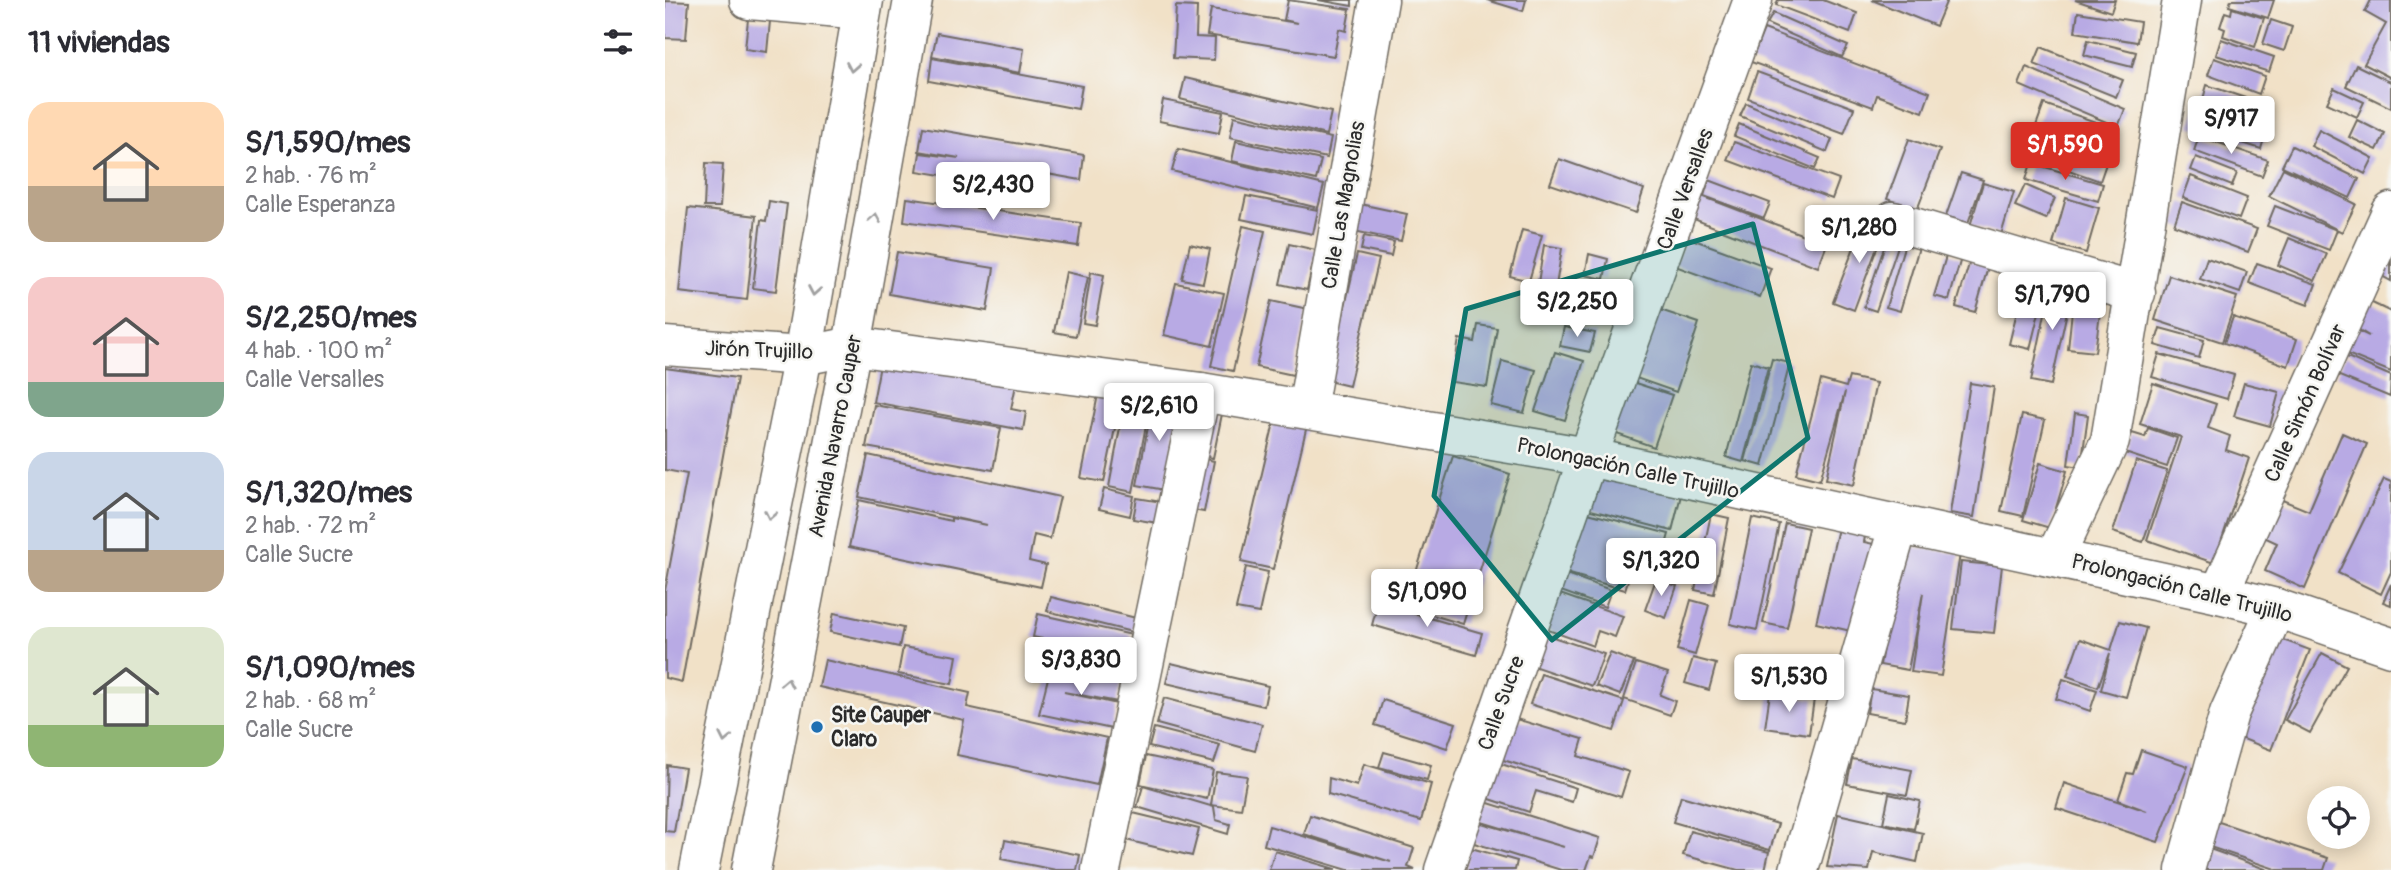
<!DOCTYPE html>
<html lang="es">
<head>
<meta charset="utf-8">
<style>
	body { margin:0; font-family:Pangolin,sans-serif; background:#f7f7f7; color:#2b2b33; height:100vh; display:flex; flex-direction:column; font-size:26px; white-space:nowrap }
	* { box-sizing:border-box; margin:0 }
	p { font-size:23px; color:#7c7c81 }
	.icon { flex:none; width:38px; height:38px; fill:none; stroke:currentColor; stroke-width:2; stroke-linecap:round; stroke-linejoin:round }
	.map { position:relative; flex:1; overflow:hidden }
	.drawer { display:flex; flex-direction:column; background:#fff; width:665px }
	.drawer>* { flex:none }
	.controls { position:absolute; left:1642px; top:786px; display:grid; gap:14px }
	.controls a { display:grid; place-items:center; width:63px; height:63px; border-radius:50%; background:#fff; box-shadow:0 4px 18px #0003; font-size:35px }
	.price { position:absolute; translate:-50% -60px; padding:0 16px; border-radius:7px; background:#fff; color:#222; font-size:23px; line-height:46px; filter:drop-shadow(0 2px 4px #0008) }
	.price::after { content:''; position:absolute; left:50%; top:42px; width:21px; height:16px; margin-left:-10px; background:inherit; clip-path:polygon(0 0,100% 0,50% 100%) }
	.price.current { background:#d93025; color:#fff }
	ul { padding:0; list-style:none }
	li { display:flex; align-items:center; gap:21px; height:175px; padding:0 28px }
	li span { display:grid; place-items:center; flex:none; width:196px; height:140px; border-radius:21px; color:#555 }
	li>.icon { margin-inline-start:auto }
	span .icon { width:84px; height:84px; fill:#fffc; stroke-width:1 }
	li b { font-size:30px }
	h2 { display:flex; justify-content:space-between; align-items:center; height:84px; padding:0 28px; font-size:30px }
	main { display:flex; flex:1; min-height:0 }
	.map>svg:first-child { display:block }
</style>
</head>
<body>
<main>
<section class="drawer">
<h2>11 viviendas<svg class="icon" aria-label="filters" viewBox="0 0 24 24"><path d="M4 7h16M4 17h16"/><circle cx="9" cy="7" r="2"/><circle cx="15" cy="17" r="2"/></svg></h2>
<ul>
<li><span style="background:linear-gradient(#ffd9b3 60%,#b9a48a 0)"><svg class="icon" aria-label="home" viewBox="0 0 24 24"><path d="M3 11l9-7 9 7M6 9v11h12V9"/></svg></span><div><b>S/1,590/mes</b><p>2 hab. · 76 m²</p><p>Calle Esperanza</p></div></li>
<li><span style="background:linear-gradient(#f6c9c9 75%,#7fa58c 0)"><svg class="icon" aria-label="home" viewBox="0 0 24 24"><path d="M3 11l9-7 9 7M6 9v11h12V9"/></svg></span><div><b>S/2,250/mes</b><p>4 hab. · 100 m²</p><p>Calle Versalles</p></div></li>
<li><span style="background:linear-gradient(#c9d6e8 70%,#b9a48a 0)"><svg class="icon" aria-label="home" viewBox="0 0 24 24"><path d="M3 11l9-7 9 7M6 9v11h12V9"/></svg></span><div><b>S/1,320/mes</b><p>2 hab. · 72 m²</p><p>Calle Sucre</p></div></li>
<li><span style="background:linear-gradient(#dfe7d0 70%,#8fb573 0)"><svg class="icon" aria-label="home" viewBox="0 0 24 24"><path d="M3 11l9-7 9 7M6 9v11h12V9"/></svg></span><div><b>S/1,090/mes</b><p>2 hab. · 68 m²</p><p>Calle Sucre</p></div></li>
</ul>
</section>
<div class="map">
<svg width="1726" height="870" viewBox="0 0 1726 870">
	<rect width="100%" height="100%" fill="#f6f6f2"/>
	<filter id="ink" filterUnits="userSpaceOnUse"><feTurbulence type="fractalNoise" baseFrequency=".0143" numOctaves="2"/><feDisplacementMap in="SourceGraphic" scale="14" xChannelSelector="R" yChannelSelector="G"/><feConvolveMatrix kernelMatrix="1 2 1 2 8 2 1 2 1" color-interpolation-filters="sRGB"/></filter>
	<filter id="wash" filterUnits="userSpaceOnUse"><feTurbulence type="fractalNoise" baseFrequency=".00686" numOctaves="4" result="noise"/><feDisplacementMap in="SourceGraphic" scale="28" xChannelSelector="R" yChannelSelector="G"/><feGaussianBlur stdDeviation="1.57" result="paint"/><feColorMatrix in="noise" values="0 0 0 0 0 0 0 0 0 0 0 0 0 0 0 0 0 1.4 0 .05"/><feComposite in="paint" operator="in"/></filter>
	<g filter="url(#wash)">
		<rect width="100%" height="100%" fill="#f1e1c7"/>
		<g id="blocks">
			<g fill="#b8aae4">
				<polygon points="623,0 685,9 681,31 674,29 669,56 542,35 546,9 632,23 619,20"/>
				<polygon points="653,0 687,0 687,6"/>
				<polygon points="822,0 861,0 858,11"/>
				<polygon points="1113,0 1158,0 1192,13 1185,33 1111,5"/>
				<polygon points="1207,0 1282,0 1271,26"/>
				<polygon points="1410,0 1450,0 1446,12"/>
				<polygon points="1566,0 1609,0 1603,18 1564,6"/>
				<polygon points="1706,0 1726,0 1726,78 1699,64 1721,24 1700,12"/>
				<polygon points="0,1 24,2 21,39 0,38"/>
				<polygon points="511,6 532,7 531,37 550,38 549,60 508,58"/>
				<polygon points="1567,8 1599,18 1590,47 1558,36 1560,29 1555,27 1560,12 1566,14"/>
				<polygon points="1413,12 1475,22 1472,42 1410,32"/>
				<polygon points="1108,13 1183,46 1177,57 1102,24"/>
				<polygon points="83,19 105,21 102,52 80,49"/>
				<polygon points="1606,20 1627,27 1619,51 1598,44"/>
				<polygon points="1099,29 1265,92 1258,112 1212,95 1208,107 1086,62"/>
				<polygon points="272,33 359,49 355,73 267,56"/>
				<polygon points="1556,39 1609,57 1604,72 1551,55"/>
				<polygon points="1423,40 1471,52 1467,67 1419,55"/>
				<polygon points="1376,47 1458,80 1451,97 1369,64"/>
				<polygon points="267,58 417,86 413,109 264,81"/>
				<polygon points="1549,58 1600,76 1594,94 1543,75"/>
				<polygon points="1691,65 1726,82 1726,108 1681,86"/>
				<polygon points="1361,67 1460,109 1453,127 1354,85"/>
				<polygon points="1092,72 1189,108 1179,134 1083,98"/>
				<polygon points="520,78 666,112 661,135 515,99"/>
				<polygon points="1542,85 1583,99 1579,113 1538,99"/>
				<polygon points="1669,88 1699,102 1692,117 1662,103"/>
				<polygon points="498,100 558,112 554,133 494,121"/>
				<polygon points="1081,103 1167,139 1162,152 1075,116"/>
				<polygon points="1379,104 1451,129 1443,151 1371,126"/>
				<polygon points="1533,105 1602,128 1596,149 1525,126"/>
				<polygon points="569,116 666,138 662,158 565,137"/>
				<polygon points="1692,120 1720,134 1712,150 1684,137"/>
				<polygon points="1074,124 1155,158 1150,169 1069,136"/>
				<polygon points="258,127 419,155 416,180 382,174 379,192 252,171 255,153 294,158 254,151"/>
				<polygon points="1370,129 1444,155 1435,181 1361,155"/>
				<polygon points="1654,130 1708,158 1700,174 1646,146"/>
				<polygon points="1534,136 1603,160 1597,176 1529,151"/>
				<polygon points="1244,139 1275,150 1252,210 1222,199"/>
				<polygon points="571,141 656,160 651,180 567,161"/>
				<polygon points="1069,142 1174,180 1167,199 1062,160"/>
				<polygon points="1627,146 1694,179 1685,198 1617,166"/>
				<polygon points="513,149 659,185 653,208 507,171"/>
				<polygon points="1531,157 1572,173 1567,186 1526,170"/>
				<polygon points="894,159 979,189 971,213 885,184"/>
				<polygon points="41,163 58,164 55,207 39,207"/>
				<polygon points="1366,163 1438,184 1433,201 1361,180"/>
				<polygon points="1618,168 1691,204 1677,232 1604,196"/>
				<polygon points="1296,173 1318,180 1303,223 1281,216"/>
				<polygon points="1526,176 1582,198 1574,219 1518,198"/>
				<polygon points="1044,180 1105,203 1099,218 1039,196"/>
				<polygon points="1318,183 1349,192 1336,235 1305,226"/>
				<polygon points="1360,185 1390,198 1381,219 1350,206"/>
				<polygon points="1034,195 1162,244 1153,267 1026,218"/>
				<polygon points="581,196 653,210 648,234 576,219"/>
				<polygon points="242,198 416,223 413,246 239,221"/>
				<polygon points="1401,198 1434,208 1421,253 1388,244"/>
				<polygon points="104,201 122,204 111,291 88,288 96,220 101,221"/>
				<polygon points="1517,202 1592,229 1583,252 1509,225"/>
				<polygon points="695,204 742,214 736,241 689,231"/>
				<polygon points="1610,206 1672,230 1664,250 1602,226"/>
				<polygon points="23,208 91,216 82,300 14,292"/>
				<polygon points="1200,219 1220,226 1189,310 1168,302"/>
				<polygon points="578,226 600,231 568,371 546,366"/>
				<polygon points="857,230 877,235 864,281 845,276"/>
				<polygon points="699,236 729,242 726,256 696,250"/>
				<polygon points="1223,236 1235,240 1211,311 1199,307"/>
				<polygon points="1021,237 1106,268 1095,297 1010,266"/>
				<polygon points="1624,238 1662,254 1650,281 1613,265"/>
				<polygon points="1241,240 1255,244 1235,311 1221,307"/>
				<polygon points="525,244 545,249 538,283 517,279"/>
				<polygon points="624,244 651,250 642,290 615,284"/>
				<polygon points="879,245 897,248 890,292 872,289"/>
				<polygon points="232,252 329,268 322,311 224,294"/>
				<polygon points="1282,253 1296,258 1284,300 1269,296"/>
				<polygon points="692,254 714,259 684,386 663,381"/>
				<polygon points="924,254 943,259 939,279 920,275"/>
				<polygon points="1726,257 1726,281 1717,276"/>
				<polygon points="1542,258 1582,272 1575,293 1535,279"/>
				<polygon points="1305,261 1323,267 1310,312 1291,307"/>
				<polygon points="1592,263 1651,284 1643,305 1584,283"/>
				<polygon points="401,272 423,277 411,336 389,332"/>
				<polygon points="426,272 439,275 430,325 418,323"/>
				<polygon points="1361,275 1382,280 1365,349 1344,344"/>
				<polygon points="1504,275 1572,297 1557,342 1490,320"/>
				<polygon points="1387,280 1408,284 1386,385 1366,381"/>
				<polygon points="511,283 559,293 547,346 499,335"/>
				<polygon points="918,291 939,299 931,321 910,313"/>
				<polygon points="606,301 643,309 628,375 591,367"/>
				<polygon points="1408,301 1436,304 1430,352 1403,349"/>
				<polygon points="1703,301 1726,312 1726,372 1675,351 1685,327 1704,336 1691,328"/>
				<polygon points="992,309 1034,323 1011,392 968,377"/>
				<polygon points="1568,317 1632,339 1623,366 1559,343"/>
				<polygon points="813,325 832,328 822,387 787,382 794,339 810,342"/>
				<polygon points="899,327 930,333 925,352 895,346"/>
				<polygon points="1495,328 1539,340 1534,358 1490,345"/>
				<polygon points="890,352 919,361 900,420 870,411"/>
				<polygon points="1494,354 1569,375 1562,399 1487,377"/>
				<polygon points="1680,356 1726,376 1725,397 1672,375"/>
				<polygon points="1107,359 1125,363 1098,466 1080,461"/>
				<polygon points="216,360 351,385 346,409 361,412 358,430 208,402"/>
				<polygon points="837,361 871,370 859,413 826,405"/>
				<polygon points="1086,362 1103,367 1078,462 1061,457"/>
				<polygon points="0,368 72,378 17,682 0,678 0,591 22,474 0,470"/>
				<polygon points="1184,377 1211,383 1189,485 1161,479 1180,392 1155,480 1131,474 1156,380 1181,387"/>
				<polygon points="964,381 1007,395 989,447 946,432"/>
				<polygon points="1305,383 1329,387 1309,517 1285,513"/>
				<polygon points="1488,383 1551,404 1543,428 1565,436 1561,450 1584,458 1549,563 1482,540 1516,437 1475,424"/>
				<polygon points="1579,383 1614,392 1605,426 1569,416"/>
				<polygon points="435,385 458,389 439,482 416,478"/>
				<polygon points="461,395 486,400 468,492 444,487"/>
				<polygon points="489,395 516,400 500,490 472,485"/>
				<polygon points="209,405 336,428 328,470 201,447"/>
				<polygon points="541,406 558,409 548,458 531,455"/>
				<polygon points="1410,413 1423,415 1416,467 1403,465"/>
				<polygon points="611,414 643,421 608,569 576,562"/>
				<polygon points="1357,415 1380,420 1358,516 1336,511"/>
				<polygon points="1483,428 1512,438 1502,467 1460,453 1467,433 1480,437"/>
				<polygon points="1677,433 1702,444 1640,589 1600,571 1612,543 1599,537 1615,499 1644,511"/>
				<polygon points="203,455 395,497 385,539 369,535 364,561 381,565 376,587 184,547 194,500 286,521 286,518 322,525 194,497"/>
				<polygon points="788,456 845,474 798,624 740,607"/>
				<polygon points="532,457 549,461 539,512 522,509"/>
				<polygon points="1471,461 1502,471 1478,542 1448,532"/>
				<polygon points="1375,463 1402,471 1385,528 1358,520"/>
				<polygon points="932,473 1016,495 1007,531 922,509"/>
				<polygon points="1719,479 1726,482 1726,572 1716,594 1673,573"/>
				<polygon points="439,489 469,496 465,516 434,509"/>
				<polygon points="472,498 497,502 493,523 468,519"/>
				<polygon points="915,511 1004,534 995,567 969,560 960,590 898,572"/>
				<polygon points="1046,514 1064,518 1049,594 1030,590"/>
				<polygon points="1087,518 1114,524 1092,630 1065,624"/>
				<polygon points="1120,523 1143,528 1122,628 1098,623"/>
				<polygon points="1174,524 1201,531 1199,542 1218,546 1199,634 1151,623"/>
				<polygon points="1236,545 1295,554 1276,676 1246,672 1258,593 1243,670 1215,665"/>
				<polygon points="1296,562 1337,566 1329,633 1288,629"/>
				<polygon points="581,567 603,572 594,613 571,609"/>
				<polygon points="898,573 946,590 940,607 893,590"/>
				<polygon points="991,579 1012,586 1001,618 980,610"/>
				<polygon points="1726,584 1726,605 1718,602"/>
				<polygon points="892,593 958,616 950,637 933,631 928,646 880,629"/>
				<polygon points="386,597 471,618 467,632 382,611"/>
				<polygon points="1026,600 1044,605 1030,655 1012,650"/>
				<polygon points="713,603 817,633 811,655 707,625"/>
				<polygon points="169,613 238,628 234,647 165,632"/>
				<polygon points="373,614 467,635 457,678 391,663 396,643 368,637"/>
				<polygon points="1455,621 1481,628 1461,697 1436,690 1445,653 1433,687 1402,676 1415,639 1446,650"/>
				<polygon points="876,633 939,654 927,686 865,665"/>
				<polygon points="1607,636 1645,650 1606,750 1568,735"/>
				<polygon points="238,647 292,656 287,684 233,674"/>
				<polygon points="945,653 969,662 955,695 931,686"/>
				<polygon points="1657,653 1682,666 1645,733 1620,720"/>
				<polygon points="1028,658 1051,664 1044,690 1020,683"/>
				<polygon points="160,660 305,693 302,707 442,738 432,785 292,755 299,720 154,687"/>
				<polygon points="506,663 603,686 599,706 501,683"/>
				<polygon points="971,663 1003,673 995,695 1010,701 1005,715 959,699"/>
				<polygon points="386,666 458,680 453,702 399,692 452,704 447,729 374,714"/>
				<polygon points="876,674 959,701 949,731 865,704"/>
				<polygon points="1398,679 1432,690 1425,711 1391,699"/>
				<polygon points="1206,689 1244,695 1240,720 1202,713"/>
				<polygon points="1105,693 1149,699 1144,734 1100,728"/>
				<polygon points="499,698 597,724 590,751 492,724"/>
				<polygon points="718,700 791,723 782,748 710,725"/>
				<polygon points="851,719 918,739 913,756 964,772 956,797 832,758 840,733 847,735"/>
				<polygon points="489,728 555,745 549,763 484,747"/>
				<polygon points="1476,750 1523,766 1493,842 1391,808 1399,783 1482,811 1453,800 1462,773 1468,774"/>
				<polygon points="719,752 766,765 762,780 714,767"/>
				<polygon points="481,756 548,770 542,799 475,784"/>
				<polygon points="1187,759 1247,770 1242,795 1182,784"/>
				<polygon points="833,763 911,788 907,802 871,791 864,812 822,798"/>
				<polygon points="699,764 766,784 756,821 663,794 664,778 692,786"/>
				<polygon points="2,765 20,768 9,832 0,831"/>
				<polygon points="551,772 582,776 576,809 546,805"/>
				<polygon points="478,786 549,807 551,820 565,824 563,834 472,807"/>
				<polygon points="1224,794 1255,801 1249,829 1218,823"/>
				<polygon points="1016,796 1113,824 1105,850 1008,822"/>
				<polygon points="817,801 935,838 929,857 926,856 921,870 896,870 806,842 813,822 899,847 810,820"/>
				<polygon points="468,813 534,829 527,856 461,840"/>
				<polygon points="1173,814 1258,833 1252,862 1208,852 1204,870 1162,867"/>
				<polygon points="645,815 749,848 743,867 750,870 683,870 599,845 604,826 726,862 639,834"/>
				<polygon points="1551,821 1663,858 1659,870 1613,870 1542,846"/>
				<polygon points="1025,831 1104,852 1100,870 1073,870 1018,855"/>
				<polygon points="340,840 415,855 412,870 391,870 336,859"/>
				<polygon points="806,848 852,861 850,870 800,870"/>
				<polygon points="1542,848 1603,870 1534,870"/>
				<polygon points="610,851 670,869 670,870 604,870"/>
			</g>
		</g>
	</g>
	<g filter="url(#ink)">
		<use href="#blocks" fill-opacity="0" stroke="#706b62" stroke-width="2"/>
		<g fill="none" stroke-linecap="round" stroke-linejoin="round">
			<g stroke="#706b62" stroke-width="41">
				<g id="minor">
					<polyline points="84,0 197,10"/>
					<polyline points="1228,221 1471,293"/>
					<polyline points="0,346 138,356 187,346 536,392 923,457 1554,594 1611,608 1726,647"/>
					<polyline points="642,409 714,0"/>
					<polyline points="1390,557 1445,441 1517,0"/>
					<polyline points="1554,594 1726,212"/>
					<polyline points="436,870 536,392"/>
					<polyline points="779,870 923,457 1088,0"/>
					<polyline points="1134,870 1233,527"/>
					<polyline points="1520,870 1564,713 1611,608"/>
				</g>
			</g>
			<g stroke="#706b62" stroke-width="41">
				<g id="major">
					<polyline points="34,870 138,356 199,0"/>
					<polyline points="86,870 187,346 248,0"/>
				</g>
			</g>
			<use href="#minor" stroke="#fff" stroke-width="38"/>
			<use href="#major" stroke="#fff" stroke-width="38"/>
		</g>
		<defs><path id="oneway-chevron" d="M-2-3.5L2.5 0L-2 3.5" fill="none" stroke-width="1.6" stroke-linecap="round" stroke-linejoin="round" transform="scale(1.75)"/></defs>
		<g stroke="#a0a0a0">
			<use href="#oneway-chevron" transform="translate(187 67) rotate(100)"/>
			<use href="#oneway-chevron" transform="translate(210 218) rotate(-80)"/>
			<use href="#oneway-chevron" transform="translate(149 291) rotate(100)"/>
			<use href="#oneway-chevron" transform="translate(105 515) rotate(101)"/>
			<use href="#oneway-chevron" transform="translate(122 683) rotate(-79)"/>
			<use href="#oneway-chevron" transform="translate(60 738) rotate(101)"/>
		</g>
	</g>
	<path fill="#0f766e" fill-opacity="0.2" stroke="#0f766e" stroke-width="5" stroke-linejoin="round" d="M 1088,224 L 1143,438 L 887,640 L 769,496 L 801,309 Z"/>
	<circle fill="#1f6fb2" stroke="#f6f6f2" stroke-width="2.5" cx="152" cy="727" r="7"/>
	<g text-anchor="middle" stroke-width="5" stroke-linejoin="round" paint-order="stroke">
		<g font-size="21" fill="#2b2b2b" stroke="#f6f6f2">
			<text transform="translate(1020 189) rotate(-70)" y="7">Calle Versalles</text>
			<text transform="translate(678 205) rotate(-80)" y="7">Calle Las Magnolias</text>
			<text transform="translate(94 350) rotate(2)" y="7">Jirón Trujillo</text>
			<text transform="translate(1640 403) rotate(-66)" y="7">Calle Simón Bolívar</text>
			<text transform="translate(170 436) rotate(-79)" y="7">Avenida Navarro Cauper</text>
			<text transform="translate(963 468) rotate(12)" y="7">Prolongación Calle Trujillo</text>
			<text transform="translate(1517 588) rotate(14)" y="7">Prolongación Calle Trujillo</text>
			<text transform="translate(836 703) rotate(-70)" y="7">Calle Sucre</text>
		</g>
		<g font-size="21" font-weight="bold" fill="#2b2b2b" stroke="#f6f6f2" text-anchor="start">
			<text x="166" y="722">Site Cauper<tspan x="166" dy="24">Claro</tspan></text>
		</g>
	</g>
</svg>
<div class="controls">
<a><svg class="icon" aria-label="locate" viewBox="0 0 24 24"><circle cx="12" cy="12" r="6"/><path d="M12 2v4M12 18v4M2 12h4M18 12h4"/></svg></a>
</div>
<b class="price" style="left:1566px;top:156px">S/917</b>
<b class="price current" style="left:1400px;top:182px">S/1,590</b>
<b class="price" style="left:328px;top:222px">S/2,430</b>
<b class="price" style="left:1194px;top:265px">S/1,280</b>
<b class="price" style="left:1387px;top:332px">S/1,790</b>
<b class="price" style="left:912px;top:339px">S/2,250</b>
<b class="price" style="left:494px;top:443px">S/2,610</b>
<b class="price" style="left:996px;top:598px">S/1,320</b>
<b class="price" style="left:762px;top:629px">S/1,090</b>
<b class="price" style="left:416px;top:697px">S/3,830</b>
<b class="price" style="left:1124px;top:714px">S/1,530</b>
</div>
</main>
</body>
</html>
